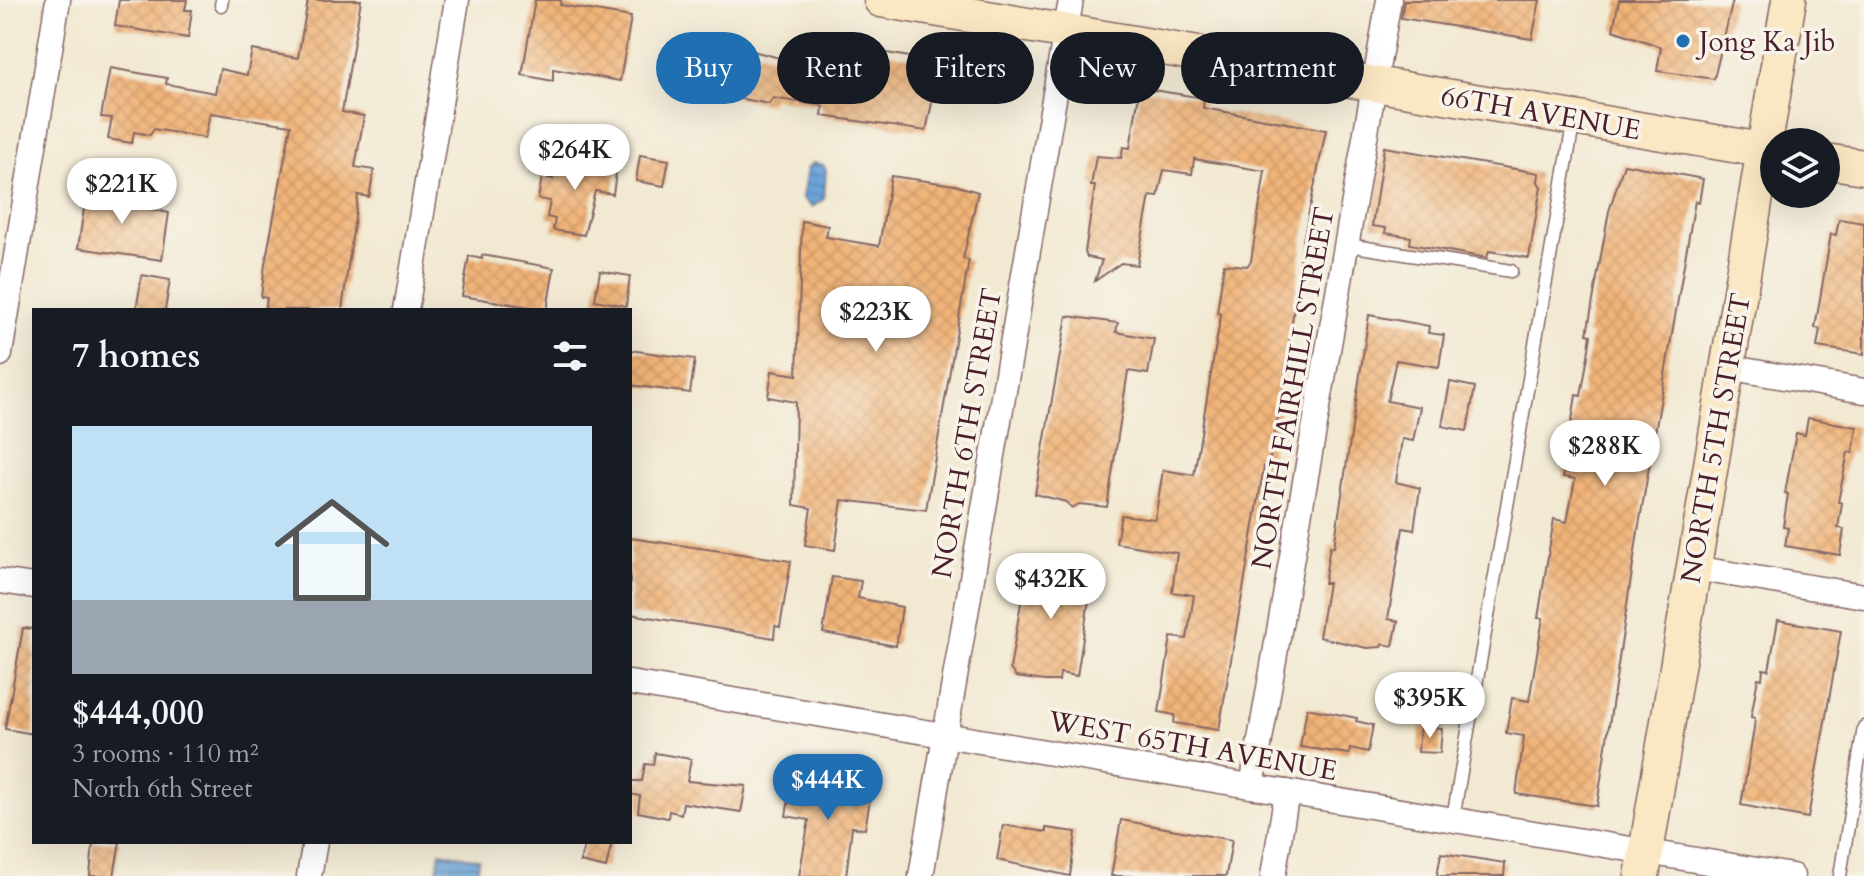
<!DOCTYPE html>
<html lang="en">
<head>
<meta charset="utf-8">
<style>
	body { margin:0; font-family:Cardo,serif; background:#20242c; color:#f1f3f6; height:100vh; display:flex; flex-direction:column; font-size:30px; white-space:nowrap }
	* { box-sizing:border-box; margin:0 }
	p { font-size:26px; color:#9ea1a6 }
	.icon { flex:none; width:44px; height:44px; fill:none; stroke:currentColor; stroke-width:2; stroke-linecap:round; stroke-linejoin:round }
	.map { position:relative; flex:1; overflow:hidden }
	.details { position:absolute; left:32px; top:308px; width:600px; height:536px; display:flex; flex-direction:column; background:#171b24; border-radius:0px; box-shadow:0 8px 32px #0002 }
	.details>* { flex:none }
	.top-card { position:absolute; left:656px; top:32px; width:760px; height:72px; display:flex; gap:16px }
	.fabs { position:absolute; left:1760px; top:128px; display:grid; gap:16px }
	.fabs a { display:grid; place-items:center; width:80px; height:80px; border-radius:50%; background:#171b24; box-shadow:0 8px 32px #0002; font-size:40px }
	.price { position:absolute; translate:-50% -68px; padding:0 18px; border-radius:28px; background:#fff; color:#222; font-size:26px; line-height:52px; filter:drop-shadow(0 2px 4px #0008) }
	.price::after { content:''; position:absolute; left:50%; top:48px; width:24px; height:18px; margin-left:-12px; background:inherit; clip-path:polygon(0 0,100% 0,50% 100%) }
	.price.selected { background:#1f6fb2; color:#fff }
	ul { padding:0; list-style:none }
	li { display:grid; align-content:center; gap:16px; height:424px; padding:0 40px }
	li+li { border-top:2px solid #363941 }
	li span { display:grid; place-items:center; height:248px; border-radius:0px; color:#555 }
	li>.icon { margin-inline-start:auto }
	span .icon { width:144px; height:144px; fill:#fffc; stroke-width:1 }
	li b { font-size:34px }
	h2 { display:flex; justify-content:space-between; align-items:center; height:96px; padding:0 40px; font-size:34px }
	.tag { padding:0 28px; border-radius:36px; background:#171b24; box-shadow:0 8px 32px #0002; font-size:28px; line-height:72px }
	.tag.selected { background:#1f6fb2; color:#fff }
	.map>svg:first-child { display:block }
</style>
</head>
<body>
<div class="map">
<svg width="1864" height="876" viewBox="0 0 1864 876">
	<defs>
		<pattern id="water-rules" width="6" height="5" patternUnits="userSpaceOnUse" patternTransform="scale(2)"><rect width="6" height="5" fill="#6aa4da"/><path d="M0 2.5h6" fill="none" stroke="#5985b1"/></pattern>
		<pattern id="building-cross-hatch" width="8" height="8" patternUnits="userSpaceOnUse" patternTransform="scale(2)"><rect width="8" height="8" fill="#f1b478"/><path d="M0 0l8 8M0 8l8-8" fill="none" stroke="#d09a68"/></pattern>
	</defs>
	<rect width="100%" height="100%" fill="#f7f3e8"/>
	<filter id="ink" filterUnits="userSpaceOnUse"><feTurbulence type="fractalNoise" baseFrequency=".0125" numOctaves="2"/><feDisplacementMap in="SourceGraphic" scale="16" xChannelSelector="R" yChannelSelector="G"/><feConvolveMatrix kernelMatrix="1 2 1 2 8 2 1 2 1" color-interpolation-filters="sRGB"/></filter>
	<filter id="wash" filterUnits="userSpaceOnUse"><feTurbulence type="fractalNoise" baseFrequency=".006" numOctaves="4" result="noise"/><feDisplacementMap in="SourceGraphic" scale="32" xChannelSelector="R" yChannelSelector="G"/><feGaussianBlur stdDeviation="1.8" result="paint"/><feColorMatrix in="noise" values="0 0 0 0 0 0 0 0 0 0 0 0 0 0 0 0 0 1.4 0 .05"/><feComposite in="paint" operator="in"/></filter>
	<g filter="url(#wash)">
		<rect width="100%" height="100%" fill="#f2e9d2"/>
		<g fill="url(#water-rules)" stroke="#5a6282" stroke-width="2">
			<polygon points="813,163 823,165 826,170 824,199 812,207 802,198 807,169"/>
			<polygon points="440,852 479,859 476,876 437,872"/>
		</g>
		<g id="blocks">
			<g fill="url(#building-cross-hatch)">
				<polygon points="119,0 187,0 185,10 192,10 188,38 115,26"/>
				<polygon points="308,0 361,0 342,112 364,116 355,167 374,170 369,197 358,195 342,310 265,310 267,298 261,297 265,264 291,125 210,113 205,138 154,129 150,135 134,132 132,143 108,139 112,118 101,117 103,106 110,68 167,78 166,84 215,93 220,69 247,75 252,50 298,58"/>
				<polygon points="535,0 561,0 560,5 631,17 620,81 553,69 553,81 522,75"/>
				<polygon points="1404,0 1540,0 1532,39 1401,18"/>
				<polygon points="1619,0 1733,0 1714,79 1657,71 1661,47 1613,30"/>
				<polygon points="826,42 937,62 936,70 939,70 926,131 822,116 823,106 773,98 769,104 701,91 708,54 751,59 753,51 821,69"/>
				<polygon points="1140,88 1204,98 1203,108 1326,130 1302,246 1283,391 1268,468 1264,467 1219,730 1174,723 1175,715 1159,712 1171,637 1187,639 1194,595 1172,592 1177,553 1116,543 1121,515 1155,519 1163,470 1194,475 1221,314 1217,313 1224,264 1247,266 1251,261 1265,171 1194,159 1192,174 1164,170 1158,197 1150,196 1137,265 1121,263 1095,281 1102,260 1087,257 1085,252 1095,186 1091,186 1096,156 1121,158 1123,147 1130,148"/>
				<polygon points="1384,147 1539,173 1538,182 1541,187 1529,258 1489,251 1487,258 1410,244 1411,237 1385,233 1386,228 1372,226"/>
				<polygon points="640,155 669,160 664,186 636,181"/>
				<polygon points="558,156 617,166 613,194 595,191 584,235 553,230 555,219 547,217 550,201 538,199 542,177 553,179"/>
				<polygon points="1624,164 1703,179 1699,202 1695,201 1638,531 1597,806 1516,794 1524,736 1506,733 1512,698 1529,701 1543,618 1538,618 1554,519 1567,522 1575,479 1563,477 1576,395 1581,396 1588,356 1591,335 1587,334 1609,211"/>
				<polygon points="891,176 955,185 978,192 963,259 969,260 926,510 842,500 835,550 805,545 811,508 794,505 796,402 768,397 772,371 797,375 802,221 828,226 826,237 879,246"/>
				<polygon points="87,189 137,196 145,208 169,213 162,260 78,248"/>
				<polygon points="1839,219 1864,223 1864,354 1817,347 1820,329 1815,328 1831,234 1836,235"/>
				<polygon points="482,255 554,268 547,310 462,296 469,256 482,259"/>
				<polygon points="600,271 630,276 626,306 595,300"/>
				<polygon points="142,275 170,280 165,310 136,310"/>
				<polygon points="1369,315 1429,326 1428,333 1444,335 1439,367 1396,360 1387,401 1420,407 1413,441 1402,439 1396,482 1420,488 1414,530 1403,528 1388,619 1398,621 1393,646 1382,644 1381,647 1367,648 1319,637 1328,583 1324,583 1330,546 1334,547"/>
				<polygon points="1067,316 1118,323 1116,332 1154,339 1148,374 1128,371 1107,507 1079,504 1072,508 1066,502 1035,494"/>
				<polygon points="630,350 695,359 690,393 630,385"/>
				<polygon points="1450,382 1475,387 1467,431 1442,426"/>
				<polygon points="1808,418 1857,427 1853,453 1848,452 1838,502 1842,503 1838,528 1844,529 1840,555 1785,546 1788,528 1783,527 1788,494 1785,493 1796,433 1805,435"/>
				<polygon points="630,538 791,561 780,627 775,626 774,638 630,614"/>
				<polygon points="1028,560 1094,568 1077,676 1060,673 1059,681 1045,681 1016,677 1010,669"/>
				<polygon points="832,577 861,581 858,598 902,607 896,646 823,633"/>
				<polygon points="1778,620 1841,631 1808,818 1741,805 1754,728 1755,718 1751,717 1758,678 1762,679 1763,669 1769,670"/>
				<polygon points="23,628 34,629 34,734 5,729"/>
				<polygon points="1307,708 1357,718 1356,721 1373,725 1368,752 1350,748 1349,754 1300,747"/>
				<polygon points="1420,727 1442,728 1440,753 1418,752"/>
				<polygon points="655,753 691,759 687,781 746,786 741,812 683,803 681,814 669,811 668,818 638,812 640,796 630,794 630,781 642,781 645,764 653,765"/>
				<polygon points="793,775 872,788 865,829 852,827 846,876 799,876 809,820 786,816"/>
				<polygon points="1121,820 1232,840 1226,876 1111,876"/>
				<polygon points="1003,825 1046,832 1046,828 1076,832 1070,876 997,860"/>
				<polygon points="93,842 120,842 114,876 90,876"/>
				<polygon points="585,842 612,842 606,868 580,862"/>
				<polygon points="1441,853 1505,863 1504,876 1437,876"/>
			</g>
		</g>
	</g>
	<g filter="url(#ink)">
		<use href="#blocks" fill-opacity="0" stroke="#856665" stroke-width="2"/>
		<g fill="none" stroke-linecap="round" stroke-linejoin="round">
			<g stroke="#856665" stroke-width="15">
				<g id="lane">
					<polyline points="221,5 222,0"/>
					<polyline points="1348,245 1511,271"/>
					<polyline points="1453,818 1574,119"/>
					<polyline points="1840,876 1864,727"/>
				</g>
			</g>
			<g stroke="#856665" stroke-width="27">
				<g id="street">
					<polyline points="406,310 457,0"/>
					<polyline points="0,354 58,0"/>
					<polyline points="1727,367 1864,391"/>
					<polyline points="1694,568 1864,596"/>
					<polyline points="0,581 34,586"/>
					<polyline points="630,683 1792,876"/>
					<polyline points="1252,786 1389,0"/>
					<polyline points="309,876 315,842"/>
					<polyline points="921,876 1071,0"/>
					<polyline points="1273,876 1287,792"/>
				</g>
			</g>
			<g stroke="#856665" stroke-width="37">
				<g id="secondary">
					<polyline points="881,0 1774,152"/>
					<polyline points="1826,161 1864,167"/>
					<polyline points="1642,876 1789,0"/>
				</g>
			</g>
			<use href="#lane" stroke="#fff" stroke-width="12"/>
			<use href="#street" stroke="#fff" stroke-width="24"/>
			<use href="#secondary" stroke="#fae7c3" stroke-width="34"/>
		</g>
	</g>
	<circle fill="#1f6fb2" stroke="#f7f3e8" stroke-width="3" cx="1683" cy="41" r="8"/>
	<g text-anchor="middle" stroke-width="7" stroke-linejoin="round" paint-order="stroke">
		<g font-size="28" fill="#4a1f2b" stroke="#f7f3e8" text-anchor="start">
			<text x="1699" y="51">Jong Ka Jib</text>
		</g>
		<g font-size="28" fill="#4a1f2b" stroke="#f7f3e8">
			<text transform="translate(1541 112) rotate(10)" y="10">66TH AVENUE</text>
			<text transform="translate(1292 388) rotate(-80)" y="10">NORTH FAIRHILL STREET</text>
			<text transform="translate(966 433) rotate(-80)" y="10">NORTH 6TH STREET</text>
			<text transform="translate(1715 438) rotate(-80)" y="10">NORTH 5TH STREET</text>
			<text transform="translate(1193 745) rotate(10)" y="10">WEST 65TH AVENUE</text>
		</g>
	</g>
</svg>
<div class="fabs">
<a><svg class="icon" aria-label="layers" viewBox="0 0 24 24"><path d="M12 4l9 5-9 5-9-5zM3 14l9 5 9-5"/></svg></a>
</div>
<b class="price" style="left:575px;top:192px">$264K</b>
<b class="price" style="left:122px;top:226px">$221K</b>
<b class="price" style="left:876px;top:354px">$223K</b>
<b class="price" style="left:1605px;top:488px">$288K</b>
<b class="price" style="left:1051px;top:621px">$432K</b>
<b class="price" style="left:1430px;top:740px">$395K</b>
<b class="price selected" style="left:828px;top:822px">$444K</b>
<div class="top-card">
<a class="tag selected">Buy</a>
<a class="tag">Rent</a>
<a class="tag">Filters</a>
<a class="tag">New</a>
<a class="tag">Apartment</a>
</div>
<section class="details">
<h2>7 homes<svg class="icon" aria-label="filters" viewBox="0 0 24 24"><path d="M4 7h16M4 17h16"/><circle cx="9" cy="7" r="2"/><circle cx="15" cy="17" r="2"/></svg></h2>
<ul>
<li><span style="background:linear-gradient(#bfe0f5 70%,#9aa5b1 0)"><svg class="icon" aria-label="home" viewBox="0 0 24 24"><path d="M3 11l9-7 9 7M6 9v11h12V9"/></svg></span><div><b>$444,000</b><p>3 rooms · 110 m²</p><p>North 6th Street</p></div></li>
</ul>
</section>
</div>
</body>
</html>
